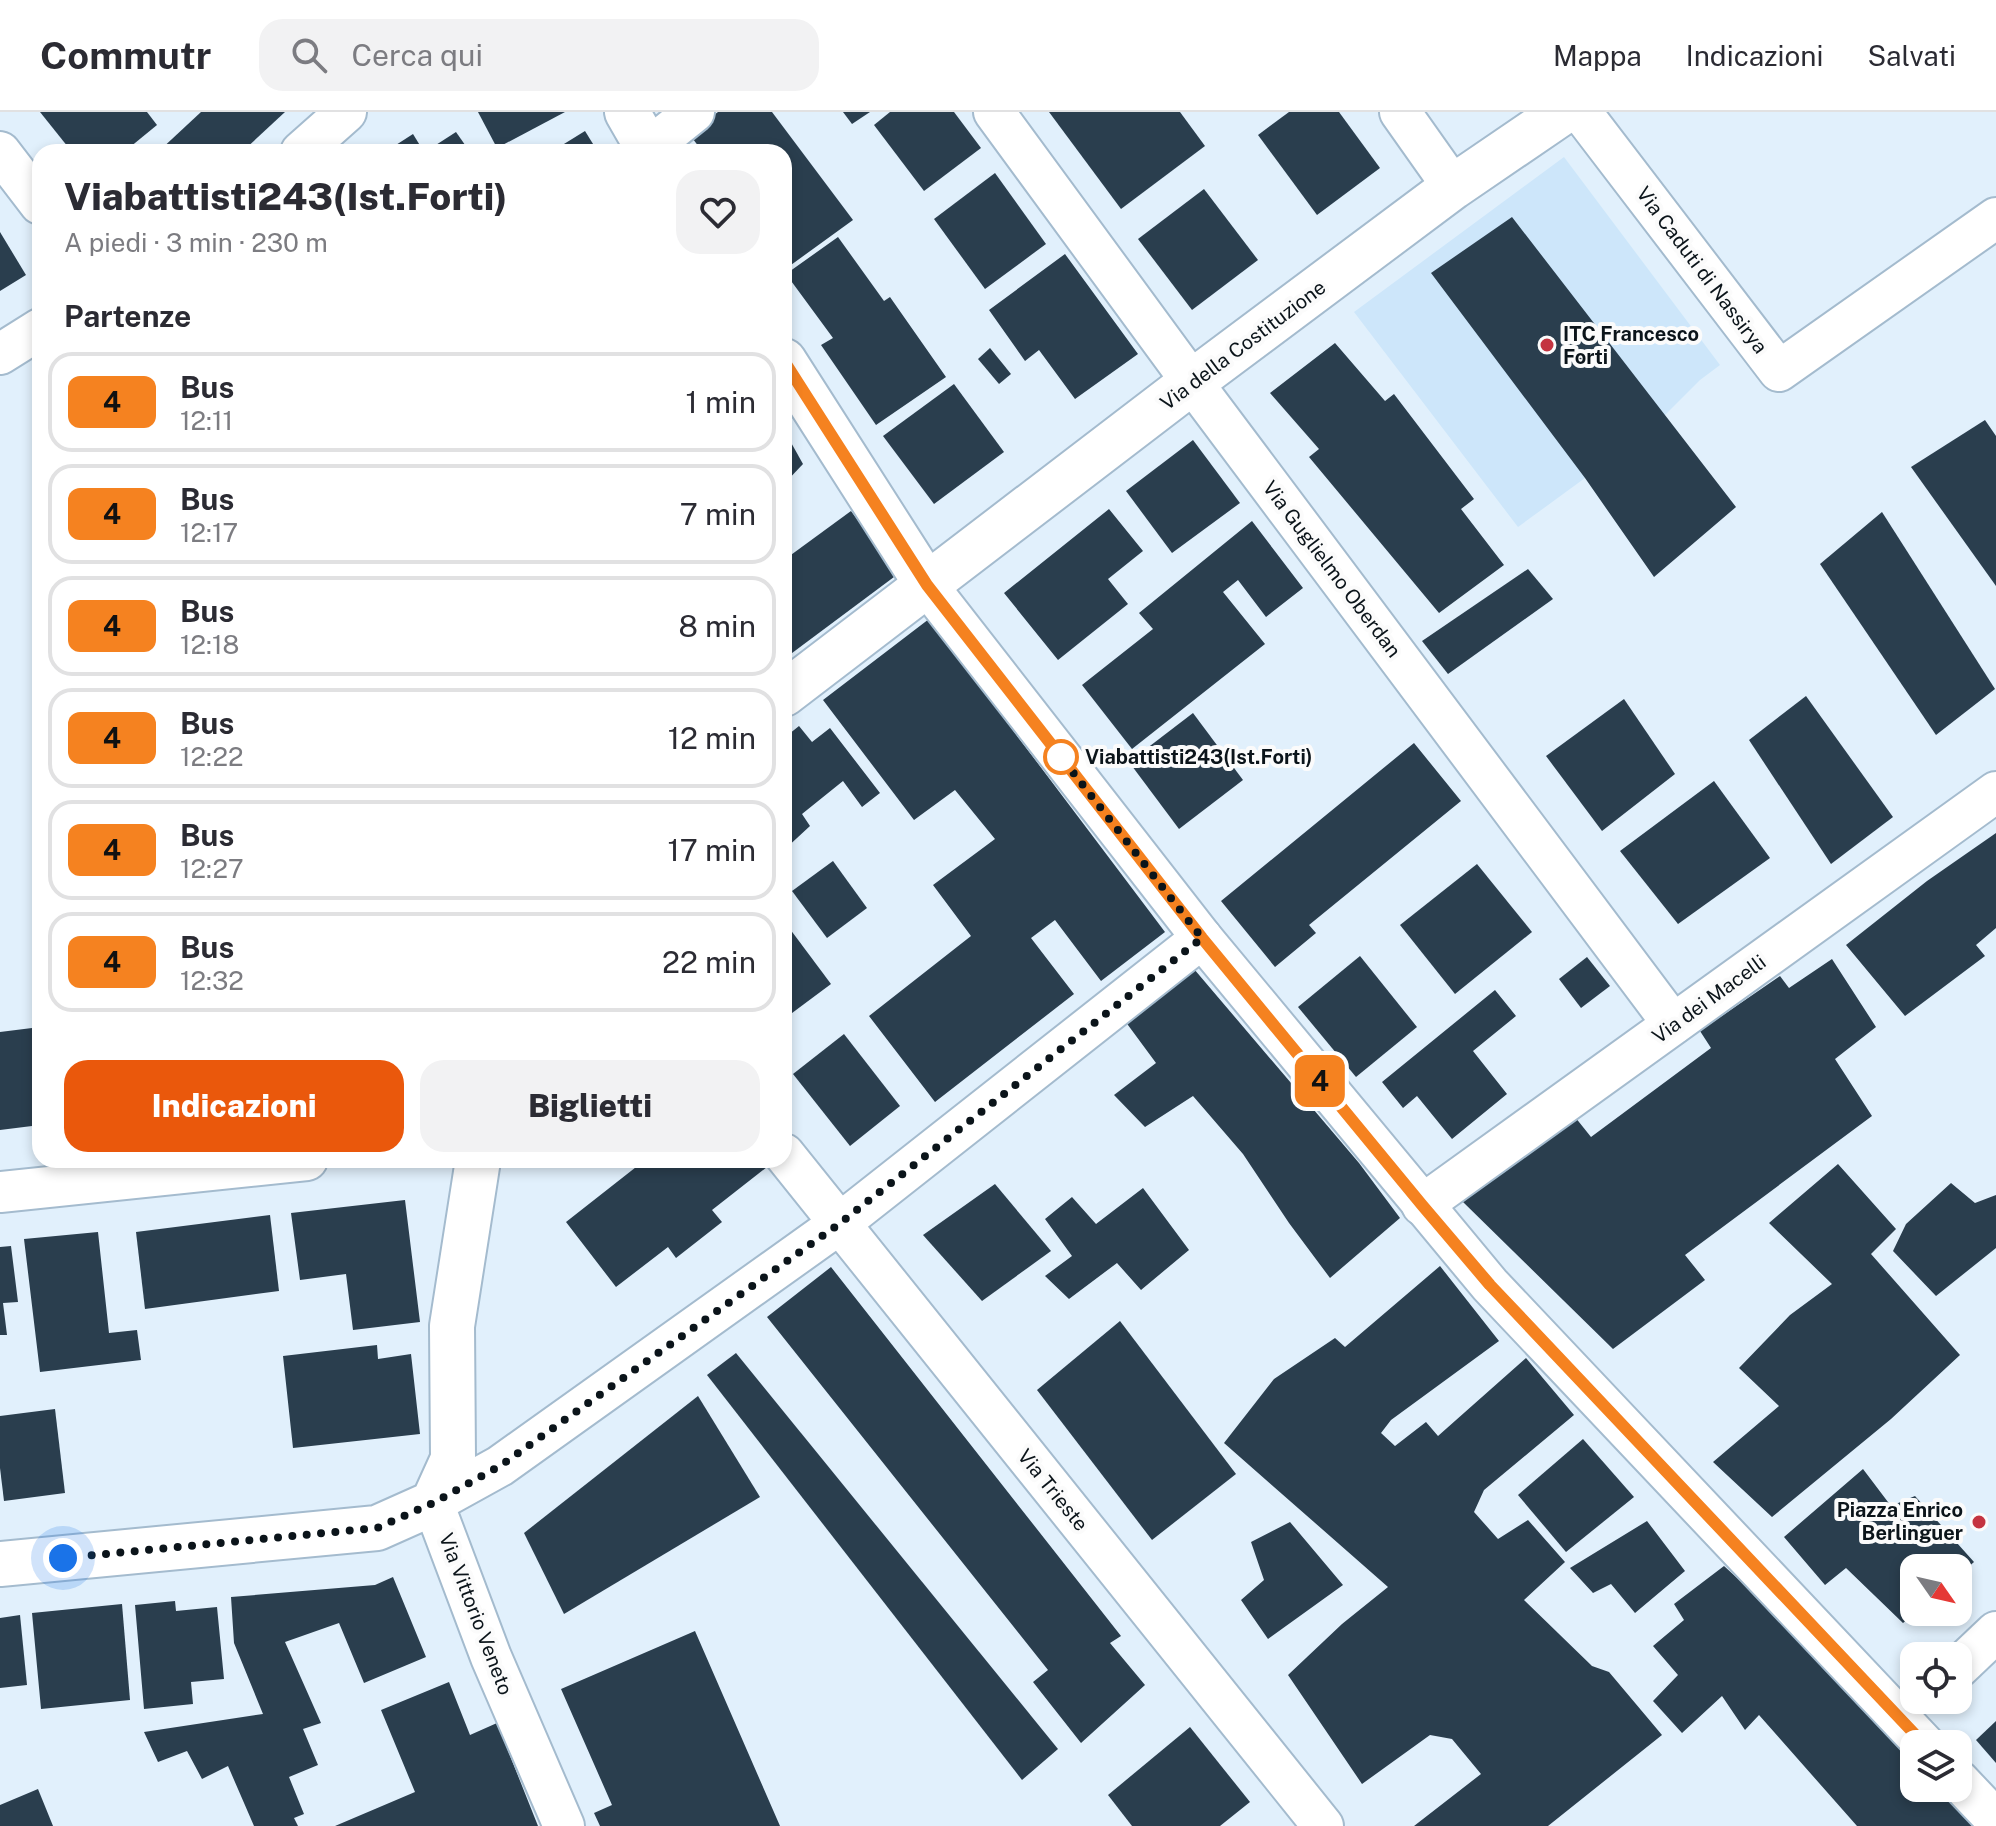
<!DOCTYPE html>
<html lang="it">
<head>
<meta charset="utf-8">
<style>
  body { margin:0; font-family:"Public Sans",sans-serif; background:#f2f2f3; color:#2b2b33; height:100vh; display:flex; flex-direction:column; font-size:30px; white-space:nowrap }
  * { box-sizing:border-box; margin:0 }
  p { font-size:26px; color:#7c7c81 }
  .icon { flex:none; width:44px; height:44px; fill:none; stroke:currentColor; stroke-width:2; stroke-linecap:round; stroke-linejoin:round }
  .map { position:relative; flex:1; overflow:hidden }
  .drawer { position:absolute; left:32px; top:32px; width:760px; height:1024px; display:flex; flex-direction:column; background:#fff; border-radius:24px; box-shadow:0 4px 12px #0003 }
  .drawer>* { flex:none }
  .badge { padding:0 16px; border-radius:12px; font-size:28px; line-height:52px }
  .needle { width:52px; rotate:124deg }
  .tools { position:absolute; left:1900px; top:1442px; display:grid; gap:16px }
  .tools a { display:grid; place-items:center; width:72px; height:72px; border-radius:16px; background:#fff; box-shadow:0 4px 12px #0003; font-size:40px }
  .you { position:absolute; width:40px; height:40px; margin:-20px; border:6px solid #fff; border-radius:50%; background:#1a73e8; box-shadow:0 0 0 12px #1a73e833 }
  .map>.badge { position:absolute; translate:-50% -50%; box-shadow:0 0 0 4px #fff }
  h2 { padding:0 32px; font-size:30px; line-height:72px }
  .round { display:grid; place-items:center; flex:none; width:84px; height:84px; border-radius:24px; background:#f2f2f3 }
  .headline { display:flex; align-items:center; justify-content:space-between; height:136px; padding:0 32px }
  h1 { font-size:38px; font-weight:800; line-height:60px }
  .button { display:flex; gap:16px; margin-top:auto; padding:16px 32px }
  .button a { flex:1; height:92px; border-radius:24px; background:#ea580c; color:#fff; font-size:32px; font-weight:800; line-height:92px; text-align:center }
  .button a+a { background:#f2f2f3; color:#2b2b33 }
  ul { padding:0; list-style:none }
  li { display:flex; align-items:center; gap:24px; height:100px; margin:0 16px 12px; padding:0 16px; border:4px solid #e1e1e2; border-radius:24px }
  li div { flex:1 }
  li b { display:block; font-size:30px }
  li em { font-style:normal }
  li .badge { min-width:88px; font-weight:700; text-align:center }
  header { display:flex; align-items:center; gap:48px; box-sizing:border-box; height:112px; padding:0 40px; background:#fff; border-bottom:2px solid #e1e1e2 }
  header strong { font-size:38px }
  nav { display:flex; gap:44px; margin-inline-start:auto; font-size:28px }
  .search { width:560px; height:72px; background:#f2f2f3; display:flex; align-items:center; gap:20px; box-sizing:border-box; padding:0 28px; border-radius:24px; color:#7c7c81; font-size:30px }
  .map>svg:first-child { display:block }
  .built { fill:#cde6fa }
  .building { fill:#2a3e4e }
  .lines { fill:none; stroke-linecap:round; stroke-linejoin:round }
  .minor-casing { stroke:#a4bbce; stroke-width:44 }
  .tertiary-casing { stroke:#a4bbce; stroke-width:48 }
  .minor { stroke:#fff; stroke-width:40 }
  .tertiary { stroke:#fff; stroke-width:44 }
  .line-casing { stroke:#fff; stroke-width:18 }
  .line { stroke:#f58220; stroke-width:12 }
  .walk { stroke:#0b141a; stroke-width:8; stroke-dasharray:0 14.4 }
  .poi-dot { fill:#c43441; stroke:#fbfbfb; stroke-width:3 }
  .stop-dot { fill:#fff; stroke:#f58220; stroke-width:4 }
  .labels { text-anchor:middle; stroke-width:8; stroke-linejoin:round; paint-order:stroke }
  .street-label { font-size:20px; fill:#0b141a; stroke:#fbfbfb }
  .poi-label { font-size:20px; font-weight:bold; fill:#0b141a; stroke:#fbfbfb; text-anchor:start }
  .stop-label { font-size:20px; font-weight:bold; fill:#0b141a; stroke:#fbfbfb; text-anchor:start }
</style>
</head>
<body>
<header>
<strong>Commutr</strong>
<div class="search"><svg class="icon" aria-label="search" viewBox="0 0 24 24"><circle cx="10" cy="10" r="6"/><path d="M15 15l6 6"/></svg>Cerca qui</div>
<nav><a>Mappa</a><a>Indicazioni</a><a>Salvati</a></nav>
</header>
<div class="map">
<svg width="1996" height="1714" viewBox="0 0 1996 1714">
  <rect width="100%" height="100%" fill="#e1f0fc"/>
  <!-- built -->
  <polygon class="built" points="1564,45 1720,253 1700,268 1664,304 1585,366 1518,415 1354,200"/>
  <!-- building -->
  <g class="building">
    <polygon points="40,0 147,0 157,13 124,40 72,40"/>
    <polygon points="201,0 285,0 242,40 158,40"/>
    <polygon points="478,0 565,0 497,36"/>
    <polygon points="718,0 772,0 853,108 784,158 784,40 703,40 689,22"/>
    <polygon points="843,0 870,0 852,12"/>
    <polygon points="890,0 954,0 981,36 924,79 874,13"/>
    <polygon points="1049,0 1180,0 1205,34 1121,97"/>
    <polygon points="1289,0 1339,0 1380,56 1317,103 1258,23"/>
    <polygon points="585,19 598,40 551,40"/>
    <polygon points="456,20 470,40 425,40"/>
    <polygon points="413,22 424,40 385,40"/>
    <polygon points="995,61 1046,132 985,177 934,107"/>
    <polygon points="1204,77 1258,148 1192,198 1138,127"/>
    <polygon points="1512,105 1736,395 1654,465 1585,366 1431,161"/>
    <polygon points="0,120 26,163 0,179"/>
    <polygon points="838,125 884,189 890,185 946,265 876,313 821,233 833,226 786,162"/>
    <polygon points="1065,142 1138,242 1075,287 1039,238 1025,249 989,198"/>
    <polygon points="1335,231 1385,289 1394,282 1474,387 1461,397 1504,453 1439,501 1309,345 1319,337 1270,281"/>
    <polygon points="990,236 1011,262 999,272 978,247"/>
    <polygon points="954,272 1004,340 934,392 883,324"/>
    <polygon points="1985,308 1996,324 1996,474 1911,355"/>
    <polygon points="784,318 803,352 784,372"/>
    <polygon points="1193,328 1240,391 1172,441 1126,379"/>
    <polygon points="1109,397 1143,439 1108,467 1128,492 1058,548 1004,481"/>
    <polygon points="851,399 898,462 784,547 784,448"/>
    <polygon points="1882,400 1995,577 1936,623 1820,452"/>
    <polygon points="1252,409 1303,476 1266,505 1238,468 1223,480 1265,532 1132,637 1082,573 1153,517 1139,501"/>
    <polygon points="1528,457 1553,487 1448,562 1422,529"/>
    <polygon points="929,507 1165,820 1101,869 1055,808 1031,826 1074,882 935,990 869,904 971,824 933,773 995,727 955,678 914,708 823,588"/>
    <polygon points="1806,584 1893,705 1831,752 1749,628"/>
    <polygon points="1624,587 1675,662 1602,719 1546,644"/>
    <polygon points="1193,601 1243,668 1179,717 1129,650"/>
    <polygon points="799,614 812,630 830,616 880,681 862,695 843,669 802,702 810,714 784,738 784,626"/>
    <polygon points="1414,631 1461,689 1309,813 1316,821 1275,855 1221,789"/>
    <polygon points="1714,669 1770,746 1678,812 1620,739"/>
    <polygon points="1996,721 1996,816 1976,833 1985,844 1905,904 1846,833 1927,769"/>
    <polygon points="833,749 867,796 827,826 792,779"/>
    <polygon points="1477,752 1532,820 1455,882 1400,813"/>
    <polygon points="784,809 831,872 784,907"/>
    <polygon points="1360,844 1417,915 1356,965 1298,895"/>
    <polygon points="1587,845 1610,874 1581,896 1559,867"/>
    <polygon points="1832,847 1876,915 1835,947 1872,1004 1685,1143 1705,1168 1613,1237 1463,1090 1571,1000 1591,1025 1711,936 1700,919 1780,864 1789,876"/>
    <polygon points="1194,857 1359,1051 1400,1106 1330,1166 1289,1111 1243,1042 1193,984 1145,1015 1114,983 1156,951 1125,909"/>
    <polygon points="1495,878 1516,904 1473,939 1507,982 1452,1027 1417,984 1403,996 1382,970"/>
    <polygon points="40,915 40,1013 0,1018 0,920"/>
    <polygon points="844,922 900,994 850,1034 793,962"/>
    <polygon points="645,1048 762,1048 767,1055 712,1098 722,1110 676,1146 668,1135 616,1175 566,1110"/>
    <polygon points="1838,1052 1896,1117 1871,1142 1960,1243 1891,1307 1772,1405 1713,1350 1779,1294 1739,1256 1790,1203 1832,1172 1769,1111"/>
    <polygon points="1951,1071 1975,1091 1996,1083 1996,1136 1936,1184 1893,1139 1906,1112"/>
    <polygon points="995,1072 1051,1139 982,1189 923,1123"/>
    <polygon points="1143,1076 1189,1138 1141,1178 1117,1151 1069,1187 1045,1164 1072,1144 1045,1107 1072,1085 1096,1112"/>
    <polygon points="405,1088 420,1210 353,1218 346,1162 300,1168 291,1101"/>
    <polygon points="270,1103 279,1179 145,1197 136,1120"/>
    <polygon points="98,1120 109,1221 137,1218 141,1248 40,1260 24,1127"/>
    <polygon points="11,1134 18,1190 3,1191 7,1223 0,1223 0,1135"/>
    <polygon points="1440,1154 1499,1229 1391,1308 1381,1321 1395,1334 1426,1310 1438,1324 1526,1246 1574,1303 1484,1378 1474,1400 1498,1427 1528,1408 1565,1450 1524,1488 1592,1554 1609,1560 1662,1623 1548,1714 1414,1714 1481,1662 1452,1627 1430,1623 1362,1672 1288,1563 1342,1512 1388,1475 1224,1331 1274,1267 1335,1226 1345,1235"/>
    <polygon points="831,1155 1121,1524 1110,1531 1145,1573 1081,1631 1033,1570 1048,1558 767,1205"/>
    <polygon points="1120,1209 1236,1362 1152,1428 1037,1278"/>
    <polygon points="377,1233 378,1247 411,1242 420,1322 293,1336 283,1244"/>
    <polygon points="736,1241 1058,1637 1022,1668 707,1263"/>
    <polygon points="698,1284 760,1385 564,1502 524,1421"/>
    <polygon points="55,1297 65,1381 4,1389 0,1356 0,1304"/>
    <polygon points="1583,1327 1634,1385 1566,1440 1518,1383"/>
    <polygon points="1863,1357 1891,1394 1915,1384 1974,1450 1958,1464 1958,1456 1914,1456 1914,1502 1903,1511 1846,1456 1825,1473 1784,1425"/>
    <polygon points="1647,1409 1685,1459 1635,1501 1611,1472 1593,1481 1570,1456"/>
    <polygon points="1290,1410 1343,1473 1268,1527 1241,1488 1264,1468 1251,1430"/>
    <polygon points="1724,1454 1781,1506 1914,1643 1914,1676 1946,1676 1976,1714 1857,1714 1759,1603 1745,1618 1722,1584 1682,1621 1653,1589 1678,1563 1653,1534 1684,1508 1674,1492"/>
    <polygon points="393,1465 426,1545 364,1571 339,1511 285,1530 321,1611 303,1617 318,1653 289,1665 304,1702 294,1706 298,1714 254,1714 228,1654 202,1667 187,1639 158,1650 144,1620 263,1602 234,1531 231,1485 375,1473"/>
    <polygon points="175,1489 176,1499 217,1495 224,1567 191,1570 193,1592 144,1597 135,1493"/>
    <polygon points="122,1492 130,1588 41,1597 32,1501"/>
    <polygon points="20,1503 27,1573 0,1576 0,1506"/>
    <polygon points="695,1519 780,1714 600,1714 594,1701 612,1693 561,1577"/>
    <polygon points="449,1570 470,1623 497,1611 538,1714 335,1714 415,1680 381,1598"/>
    <polygon points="1996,1609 1996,1651 1976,1628"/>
    <polygon points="1190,1615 1250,1690 1220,1714 1132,1714 1108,1683"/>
    <polygon points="38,1677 53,1714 0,1714 0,1693"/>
  </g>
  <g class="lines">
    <defs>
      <g id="minor">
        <polyline points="994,0 1192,270 1673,912"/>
        <polyline points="1400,0 1453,75"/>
        <polyline points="1581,0 1779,259 1996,106"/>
        <polyline points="648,37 694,0"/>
        <polyline points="0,40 40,92"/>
        <polyline points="301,40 346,0"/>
        <polyline points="0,242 40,217"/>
        <polyline points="927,473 1202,826 1490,1173 1924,1632"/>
        <polyline points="784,1042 1323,1714"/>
        <polyline points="0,1080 307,1048"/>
        <polyline points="1422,1093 1996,680"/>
        <polyline points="1958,1556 1996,1520"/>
        <polyline points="1958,1668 1996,1708"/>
        <polyline points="564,1714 491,1545 433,1391 500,1354 839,1112 1202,826"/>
      </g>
      <g id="tertiary">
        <polyline points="627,0 650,40"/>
        <polyline points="784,249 927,473"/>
        <polyline points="784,582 1192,270 1453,75 1563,0"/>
        <polyline points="0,1452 377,1416 433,1391 453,1347 452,1214 478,1048"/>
      </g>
    </defs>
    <!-- minor casing -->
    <use href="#minor" class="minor-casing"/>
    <!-- tertiary casing -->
    <use href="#tertiary" class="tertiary-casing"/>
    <!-- minor -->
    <use href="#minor" class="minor"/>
    <!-- tertiary -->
    <use href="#tertiary" class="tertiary"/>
  </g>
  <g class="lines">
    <defs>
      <polyline id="line" points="784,249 927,473 1202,826 1422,1093 1490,1173 1924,1632"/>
    </defs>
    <!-- line casing -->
    <use href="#line" class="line-casing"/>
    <!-- line -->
    <use href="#line" class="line"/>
    <!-- walk -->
    <polyline class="walk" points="63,1446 377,1416 433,1391 500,1354 839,1112 1202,826 1061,645"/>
  </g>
  <!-- markers -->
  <g class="poi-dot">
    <circle cx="1547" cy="233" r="8"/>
    <circle cx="1979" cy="1410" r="8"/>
  </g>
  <circle class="stop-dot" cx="1061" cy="645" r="16"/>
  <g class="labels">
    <!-- street labels -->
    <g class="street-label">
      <text transform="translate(1702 158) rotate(53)" y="7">Via Caduti di Nassirya</text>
      <text transform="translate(1243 233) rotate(-37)" y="7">Via della Costituzione</text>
      <text transform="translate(1332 457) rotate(53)" y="7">Via Guglielmo Oberdan</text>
      <text transform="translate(1709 887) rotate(-36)" y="7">Via dei Macelli</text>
      <text transform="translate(1053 1378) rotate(51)" y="7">Via Trieste</text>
      <text transform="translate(476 1502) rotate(69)" y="7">Via Vittorio Veneto</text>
    </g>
    <!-- poi labels -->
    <g class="poi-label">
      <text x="1563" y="229">ITC Francesco<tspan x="1563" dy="23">Forti</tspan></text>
      <text x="1963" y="1405" text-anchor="end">Piazza Enrico<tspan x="1963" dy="23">Berlinguer</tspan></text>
    </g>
    <!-- stop labels -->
    <g class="stop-label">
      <text x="1085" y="652">Viabattisti243(Ist.Forti)</text>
    </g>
  </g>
</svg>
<div class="tools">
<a><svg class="needle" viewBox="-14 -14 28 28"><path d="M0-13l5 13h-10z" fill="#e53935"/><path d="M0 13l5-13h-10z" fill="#7c7c81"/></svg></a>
<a><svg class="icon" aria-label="locate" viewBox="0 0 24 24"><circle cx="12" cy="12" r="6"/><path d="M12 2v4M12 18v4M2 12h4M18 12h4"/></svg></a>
<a><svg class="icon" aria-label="layers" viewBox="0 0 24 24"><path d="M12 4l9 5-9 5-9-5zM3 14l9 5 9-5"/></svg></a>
</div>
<div class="you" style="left:63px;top:1446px"></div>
<b class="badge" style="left:1320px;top:969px;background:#f58220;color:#111">4</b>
<section class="drawer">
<div class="headline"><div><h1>Viabattisti243(Ist.Forti)</h1><p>A piedi · 3 min · 230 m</p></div><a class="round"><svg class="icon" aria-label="heart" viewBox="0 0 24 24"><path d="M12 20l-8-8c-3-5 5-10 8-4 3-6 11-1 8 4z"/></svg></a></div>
<h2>Partenze</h2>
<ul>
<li><span class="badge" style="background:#f58220;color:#111">4</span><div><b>Bus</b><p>12:11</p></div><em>1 min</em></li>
<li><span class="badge" style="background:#f58220;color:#111">4</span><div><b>Bus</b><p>12:17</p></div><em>7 min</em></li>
<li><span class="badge" style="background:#f58220;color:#111">4</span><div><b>Bus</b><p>12:18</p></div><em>8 min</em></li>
<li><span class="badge" style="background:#f58220;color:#111">4</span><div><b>Bus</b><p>12:22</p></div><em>12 min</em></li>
<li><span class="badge" style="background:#f58220;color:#111">4</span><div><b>Bus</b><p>12:27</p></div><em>17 min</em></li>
<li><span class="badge" style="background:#f58220;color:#111">4</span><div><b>Bus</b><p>12:32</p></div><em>22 min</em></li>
</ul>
<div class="button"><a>Indicazioni</a><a>Biglietti</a></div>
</section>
</div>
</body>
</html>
